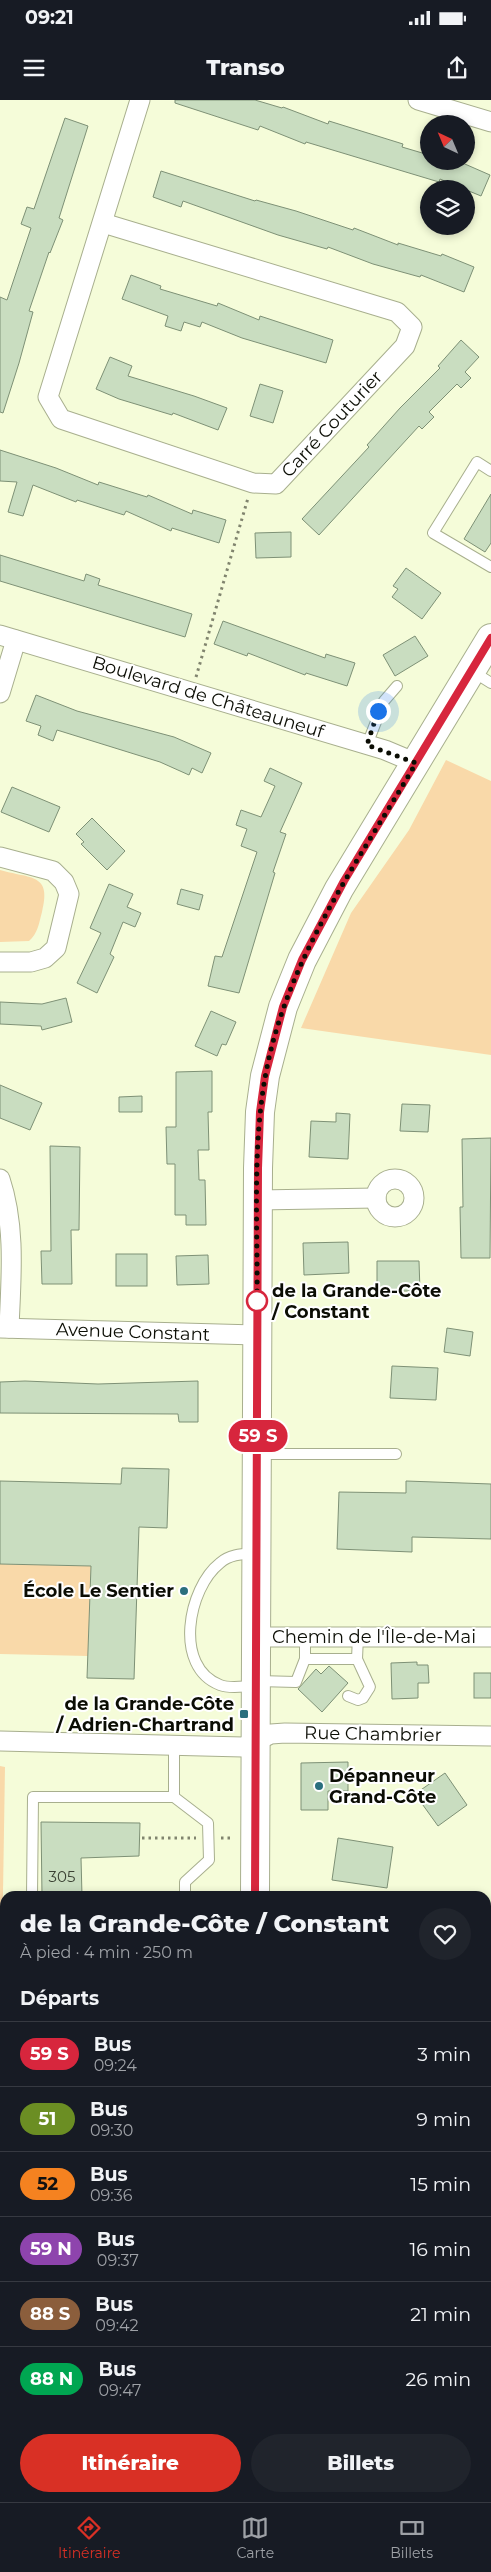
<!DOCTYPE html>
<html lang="fr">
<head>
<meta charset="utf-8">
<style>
  body { margin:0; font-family:Montserrat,sans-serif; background:#20242c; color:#f1f3f6; height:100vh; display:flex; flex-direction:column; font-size:19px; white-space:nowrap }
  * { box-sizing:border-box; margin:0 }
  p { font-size:16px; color:#9ea1a6 }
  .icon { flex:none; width:28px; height:28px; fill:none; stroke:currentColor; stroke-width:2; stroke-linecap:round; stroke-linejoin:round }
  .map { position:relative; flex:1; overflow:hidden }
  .sheet { position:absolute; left:0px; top:1791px; width:491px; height:611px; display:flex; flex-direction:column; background:#171b24; border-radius:15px 15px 0 0; box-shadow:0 2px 8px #0003 }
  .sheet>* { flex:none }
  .badge { padding:0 10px; border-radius:16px; font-size:18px; line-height:32px }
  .needle { width:32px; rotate:316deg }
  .controls { position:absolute; left:420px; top:15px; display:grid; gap:10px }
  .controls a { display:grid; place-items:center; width:55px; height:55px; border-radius:50%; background:#171b24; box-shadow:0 2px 8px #0003; font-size:25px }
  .you { position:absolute; width:25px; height:25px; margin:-12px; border:4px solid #fff; border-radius:50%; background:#1a73e8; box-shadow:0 0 0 8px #1a73e833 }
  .map>.badge { position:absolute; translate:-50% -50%; box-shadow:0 0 0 2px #fff }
  h2 { padding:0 20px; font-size:19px; line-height:45px }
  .round { display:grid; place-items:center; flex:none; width:52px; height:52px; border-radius:26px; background:#20242c }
  .summary { display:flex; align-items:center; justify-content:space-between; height:85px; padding:0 20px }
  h1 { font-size:24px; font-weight:800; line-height:38px }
  .button { display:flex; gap:10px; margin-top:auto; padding:10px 20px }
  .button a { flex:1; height:58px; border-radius:30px; background:#d93025; color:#fff; font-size:20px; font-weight:800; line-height:58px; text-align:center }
  .button a+a { background:#20242c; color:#f1f3f6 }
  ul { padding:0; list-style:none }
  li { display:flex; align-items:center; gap:15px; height:65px; padding:0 20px; border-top:1px solid #363941 }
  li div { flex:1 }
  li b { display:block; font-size:19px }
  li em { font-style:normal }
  li .badge { min-width:55px; font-weight:700; text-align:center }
  .status { display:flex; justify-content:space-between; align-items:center; height:35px; padding:0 25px; background:#171b24; direction:ltr }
  .status svg { height:14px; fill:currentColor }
  header { display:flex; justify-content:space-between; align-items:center; height:65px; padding:0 20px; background:#171b24; font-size:22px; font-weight:800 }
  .menu { display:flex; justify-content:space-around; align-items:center; height:70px; border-top:1px solid #363941; background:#171b24; font-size:14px; color:#9ea1a6 }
  .menu a { display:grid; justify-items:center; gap:2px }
  .menu .selected { color:#d93025 }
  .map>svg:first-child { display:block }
  .green { fill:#f9d9a9 }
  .water { fill:#5bae7c }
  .building { fill:#c9ddc0; stroke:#7e9176 }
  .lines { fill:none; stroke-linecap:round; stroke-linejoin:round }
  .service-casing { stroke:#a8af8e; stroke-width:12 }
  .minor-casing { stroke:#a8af8e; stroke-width:21 }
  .secondary-casing { stroke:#a8af8e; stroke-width:30 }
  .path { stroke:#80846e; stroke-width:3; stroke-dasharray:2.5 4; stroke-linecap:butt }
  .service { stroke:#fff; stroke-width:10 }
  .minor { stroke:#fff; stroke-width:19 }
  .secondary { stroke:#fff; stroke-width:28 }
  .line-casing { stroke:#fff; stroke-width:11 }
  .line { stroke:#d7263d; stroke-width:8 }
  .walk { stroke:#0b0d04; stroke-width:5; stroke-dasharray:0 9 }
  .stop-dot { fill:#fff; stroke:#d7263d; stroke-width:2.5 }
  .poi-dot { fill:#2a6f7e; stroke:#fff; stroke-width:2 }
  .labels { text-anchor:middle; stroke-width:4; stroke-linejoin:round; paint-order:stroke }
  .number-label { font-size:15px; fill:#3a4133 }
  .street-label { font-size:18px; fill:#0b0d04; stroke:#fff }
  .stop-label { font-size:18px; font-weight:bold; fill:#0b0d04; stroke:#fff; text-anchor:start }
  .poi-label { font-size:18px; font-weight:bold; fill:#0b0d04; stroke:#fff; text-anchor:end }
</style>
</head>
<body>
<div class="status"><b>09:21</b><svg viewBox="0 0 49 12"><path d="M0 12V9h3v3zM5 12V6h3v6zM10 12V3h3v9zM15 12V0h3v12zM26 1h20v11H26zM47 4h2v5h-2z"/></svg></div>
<header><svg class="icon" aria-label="menu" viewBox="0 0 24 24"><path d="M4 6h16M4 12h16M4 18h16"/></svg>Transo<svg class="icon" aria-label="share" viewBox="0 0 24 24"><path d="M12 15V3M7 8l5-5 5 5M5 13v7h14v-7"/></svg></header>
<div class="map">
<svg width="491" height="2402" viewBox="0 0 491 2402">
  <rect width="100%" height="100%" fill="#f5fcd9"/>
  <!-- green -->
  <g class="green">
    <polygon points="446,660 491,681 491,955 301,928 351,813 409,730"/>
    <path d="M 0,770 C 31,779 52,773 42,812 C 39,823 38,833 29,841 L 0,842 Z"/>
    <polygon points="0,1464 91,1466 88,1556 0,1554"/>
    <polygon points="0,1666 5,1667 2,1856 0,1856"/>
  </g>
  <!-- water -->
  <polygon class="water" points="491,1810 491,2329 486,2323 486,1816"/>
  <!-- building -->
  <g class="building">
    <polygon points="175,0 255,0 282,8 283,7 328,24 329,21 403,44 402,47 429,55 429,61 458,61 490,75 481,96 440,79 439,82 306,42 305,44 260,26 258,30 175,3"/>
    <polygon points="65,18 88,26 59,118 63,120 50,153 49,152 29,211 33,212 19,263 3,313 0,312 0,197 7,200 31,128 21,124 27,107 34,109"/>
    <polygon points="161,71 255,101 256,100 296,111 353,130 354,128 398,145 398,143 441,156 442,154 474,167 464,192 421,175 420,177 373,164 328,147 327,149 278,135 183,101 181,107 153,97"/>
    <polygon points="131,175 161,186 160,189 217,206 218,203 259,220 260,216 333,240 326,263 242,238 202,222 200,227 184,222 181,231 165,226 168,216 122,199"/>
    <polygon points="461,240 479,257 465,272 471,278 461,288 457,284 429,312 434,317 422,329 419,326 319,435 302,419 369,347 367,345 400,308 440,268 438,266"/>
    <polygon points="110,257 132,266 128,276 194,296 227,308 218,330 173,313 172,315 119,299 96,289"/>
    <polygon points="260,284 283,291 273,323 250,316"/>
    <polygon points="0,350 56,368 98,385 99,382 147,397 148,395 192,414 193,410 226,420 219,443 172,428 171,431 126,411 124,415 77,400 76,402 33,385 23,416 8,412 17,382 0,381"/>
    <polygon points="491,394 491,443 485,452 464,439"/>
    <polygon points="291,432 291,457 256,458 255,433"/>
    <polygon points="0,455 84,481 86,474 100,479 98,485 192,514 185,537 0,481"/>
    <polygon points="406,468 441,493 422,519 392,497 398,489 393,486"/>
    <polygon points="223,521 325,558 326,554 355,563 347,586 306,573 305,575 248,553 247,556 214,544"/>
    <polygon points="415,536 428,556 395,576 383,555"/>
    <polygon points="36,595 77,611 174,637 211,653 202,673 192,668 189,675 160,662 57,630 53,641 38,635 41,626 26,621"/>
    <polygon points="270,668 302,683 280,732 286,734 273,772 275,773 239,893 208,886 215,856 222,857 257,752 241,746 247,729 236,725 241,710 261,717 275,686 264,681"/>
    <polygon points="12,687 60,707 49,732 1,712"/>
    <polygon points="92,718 125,751 107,770 81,744 84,742 76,734"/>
    <polygon points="109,784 133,794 127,807 141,813 135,827 123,822 110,854 114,857 97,893 77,883 101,833 90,828"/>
    <polygon points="181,789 203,795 199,810 177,804"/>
    <polygon points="66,898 72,922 42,930 41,926 0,924 0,902 42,904"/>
    <polygon points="211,911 236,922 226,945 222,944 217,956 195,946"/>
    <polygon points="212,971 212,1012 208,1012 209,1050 198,1050 199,1080 205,1080 206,1125 186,1125 186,1115 175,1115 175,1064 167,1064 166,1027 176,1027 176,972"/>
    <polygon points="0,985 42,1003 30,1030 0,1018"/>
    <polygon points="142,996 142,1012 119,1012 119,997"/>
    <polygon points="402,1004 430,1005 428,1032 400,1031"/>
    <polygon points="336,1013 350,1014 348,1059 309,1057 311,1021 336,1022"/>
    <polygon points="491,1038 490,1158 461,1158 460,1107 463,1107 462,1039"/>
    <polygon points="50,1046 80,1047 79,1130 71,1130 72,1184 42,1184 41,1151 51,1151"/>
    <polygon points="348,1142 349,1173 304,1175 303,1143"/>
    <rect x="116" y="1154" width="31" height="32"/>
    <polygon points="208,1155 209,1184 177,1185 176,1156"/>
    <polygon points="377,1161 419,1161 420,1191 377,1191"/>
    <polygon points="447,1228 473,1232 470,1256 444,1252"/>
    <polygon points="392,1266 438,1268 436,1300 390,1298"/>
    <polygon points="25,1281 98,1284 198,1281 198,1322 179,1322 178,1314 0,1313 0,1282"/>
    <polygon points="122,1368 169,1369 167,1428 139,1427 134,1579 87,1578 91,1466 0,1464 0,1381 121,1384"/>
    <polygon points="406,1381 491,1384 491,1439 412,1437 412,1452 337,1449 339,1392 406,1393"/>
    <polygon points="417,1562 417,1565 428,1565 429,1583 418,1583 418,1598 392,1599 391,1563"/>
    <polygon points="329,1566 348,1583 322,1612 298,1589 316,1569 321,1574"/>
    <rect x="474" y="1573" width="17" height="25"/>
    <polygon points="348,1662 348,1691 328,1691 328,1710 301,1710 301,1663"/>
    <polygon points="445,1673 467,1705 438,1726 415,1694"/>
    <polygon points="41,1722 140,1723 139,1756 81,1758 82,1796 42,1796"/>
    <polygon points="338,1738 393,1747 387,1788 332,1780"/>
  </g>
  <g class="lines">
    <defs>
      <g id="service">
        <polyline points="491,371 477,362 433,433 491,467"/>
        <polyline points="472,571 491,583"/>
        <polyline points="367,645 384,601 397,586"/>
        <polyline points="258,1354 396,1354"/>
        <polyline points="305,1559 305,1537"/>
        <polyline points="258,1581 296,1582 305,1559 357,1559 358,1536"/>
        <path d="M 254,1586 C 244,1586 230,1589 220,1585 C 173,1567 188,1488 220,1463 C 230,1454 244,1454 256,1453"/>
        <polyline points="348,1596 358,1600 363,1598 370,1587 357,1559"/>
        <polyline points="174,1697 208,1723 209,1760 185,1782 185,1796"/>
        <polyline points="32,1796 33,1697 174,1697 174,1645"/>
      </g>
      <g id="minor">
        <polyline points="418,0 491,22"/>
        <polyline points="103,123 397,212 412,227 405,246 276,384 253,383 61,319 48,297 140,0"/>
        <polyline points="0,535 385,650 416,663"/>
        <polyline points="0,593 16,540"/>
        <polyline points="0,757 53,771 64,782 69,794 56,848 45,858 31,862 0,862"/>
        <circle cx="395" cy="1098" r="19"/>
        <path d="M 0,1079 C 16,1127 11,1178 9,1228"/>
        <polyline points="258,1100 376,1098"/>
        <polyline points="0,1228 257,1235"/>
        <polyline points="257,1537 491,1537"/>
        <polyline points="0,1641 243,1647 271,1634 285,1633 491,1636"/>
        <polyline points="0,1875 5,1875"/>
      </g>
      <g id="secondary">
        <polyline points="255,1796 258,1068 260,1012 265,976 283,907 302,860 339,789 491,538"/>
        <polyline points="369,2398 370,2402"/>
      </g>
    </defs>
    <!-- service casing -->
    <use href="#service" class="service-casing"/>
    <!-- minor casing -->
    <use href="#minor" class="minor-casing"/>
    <!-- secondary casing -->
    <use href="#secondary" class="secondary-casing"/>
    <!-- path -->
    <g class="path">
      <polyline points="196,577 248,398"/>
      <polyline points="142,1738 196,1738"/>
      <polyline points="221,1738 234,1738"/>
    </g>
    <!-- service -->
    <use href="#service" class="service"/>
    <!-- minor -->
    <use href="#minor" class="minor"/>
    <!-- secondary -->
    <use href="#secondary" class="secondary"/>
  </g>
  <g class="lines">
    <defs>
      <polyline id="line" points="255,1796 258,1068 260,1012 265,976 283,907 302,860 344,781 491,538"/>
    </defs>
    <!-- line casing -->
    <use href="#line" class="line-casing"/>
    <!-- line -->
    <use href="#line" class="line"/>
    <!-- walk -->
    <path class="walk" d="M 257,1201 L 257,1205 C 258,1130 252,1052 265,978 C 286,859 357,764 416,663 L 367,645 L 378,611"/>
  </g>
  <!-- markers -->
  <circle class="stop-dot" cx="257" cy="1201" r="10"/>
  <g class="poi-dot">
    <circle cx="184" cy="1491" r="5"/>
    <rect x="239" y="1609" width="10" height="10" rx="2.5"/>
    <circle cx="319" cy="1686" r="5"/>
  </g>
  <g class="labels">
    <!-- number labels -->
    <g class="number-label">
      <text x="62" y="1782">305</text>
    </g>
    <!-- street labels -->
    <g class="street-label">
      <text transform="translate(332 324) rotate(-47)" y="6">Carré Couturier</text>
      <text transform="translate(208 597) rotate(17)" y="6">Boulevard de Châteauneuf</text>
      <text transform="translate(133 1232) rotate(2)" y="6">Avenue Constant</text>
      <text x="374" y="1543">Chemin de l'Île-de-Mai</text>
      <text transform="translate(373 1634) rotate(1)" y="6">Rue Chambrier</text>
    </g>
    <!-- stop labels -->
    <g class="stop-label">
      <text x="272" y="1197">de la Grande-Côte<tspan x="272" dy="21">/ Constant</tspan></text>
    </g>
    <!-- poi labels -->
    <g class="poi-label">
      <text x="174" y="1497">École Le Sentier</text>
      <text x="234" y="1610">de la Grande-Côte<tspan x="234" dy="21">/ Adrien-Chartrand</tspan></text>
      <text x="329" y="1682" text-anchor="start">Dépanneur<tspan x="329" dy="21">Grand-Côte</tspan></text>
    </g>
  </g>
</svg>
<div class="controls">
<a><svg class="needle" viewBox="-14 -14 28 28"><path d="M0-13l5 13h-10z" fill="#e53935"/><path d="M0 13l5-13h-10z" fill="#9ea1a6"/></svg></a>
<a><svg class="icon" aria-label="layers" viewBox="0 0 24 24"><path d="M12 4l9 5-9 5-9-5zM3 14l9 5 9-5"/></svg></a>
</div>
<div class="you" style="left:378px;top:611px"></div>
<b class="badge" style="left:258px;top:1336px;background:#d7263d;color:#fff">59 S</b>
<section class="sheet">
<div class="summary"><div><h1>de la Grande-Côte / Constant</h1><p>À pied · 4 min · 250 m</p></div><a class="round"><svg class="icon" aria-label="heart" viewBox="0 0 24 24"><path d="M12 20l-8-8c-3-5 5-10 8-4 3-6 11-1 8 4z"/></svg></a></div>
<h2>Départs</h2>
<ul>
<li><span class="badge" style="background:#d7263d;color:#fff">59 S</span><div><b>Bus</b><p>09:24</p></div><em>3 min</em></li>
<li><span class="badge" style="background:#6b8e23;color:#fff">51</span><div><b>Bus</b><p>09:30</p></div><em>9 min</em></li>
<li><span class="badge" style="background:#f58220;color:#111">52</span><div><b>Bus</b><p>09:36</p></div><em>15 min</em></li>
<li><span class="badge" style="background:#8e44ad;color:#fff">59 N</span><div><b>Bus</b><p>09:37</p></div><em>16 min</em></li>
<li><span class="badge" style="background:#8b5e3c;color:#fff">88 S</span><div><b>Bus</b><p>09:42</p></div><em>21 min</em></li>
<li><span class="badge" style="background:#00a651;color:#fff">88 N</span><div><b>Bus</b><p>09:47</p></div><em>26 min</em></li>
</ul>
<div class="button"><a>Itinéraire</a><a>Billets</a></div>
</section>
</div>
<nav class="menu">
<a class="selected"><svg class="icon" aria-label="directions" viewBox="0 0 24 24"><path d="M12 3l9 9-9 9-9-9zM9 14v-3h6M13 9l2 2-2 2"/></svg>Itinéraire</a>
<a><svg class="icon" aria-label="map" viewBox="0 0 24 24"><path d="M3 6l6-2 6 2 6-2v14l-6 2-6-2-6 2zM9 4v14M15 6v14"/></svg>Carte</a>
<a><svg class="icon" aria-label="tickets" viewBox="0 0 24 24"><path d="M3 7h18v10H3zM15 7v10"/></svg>Billets</a>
</nav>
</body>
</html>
